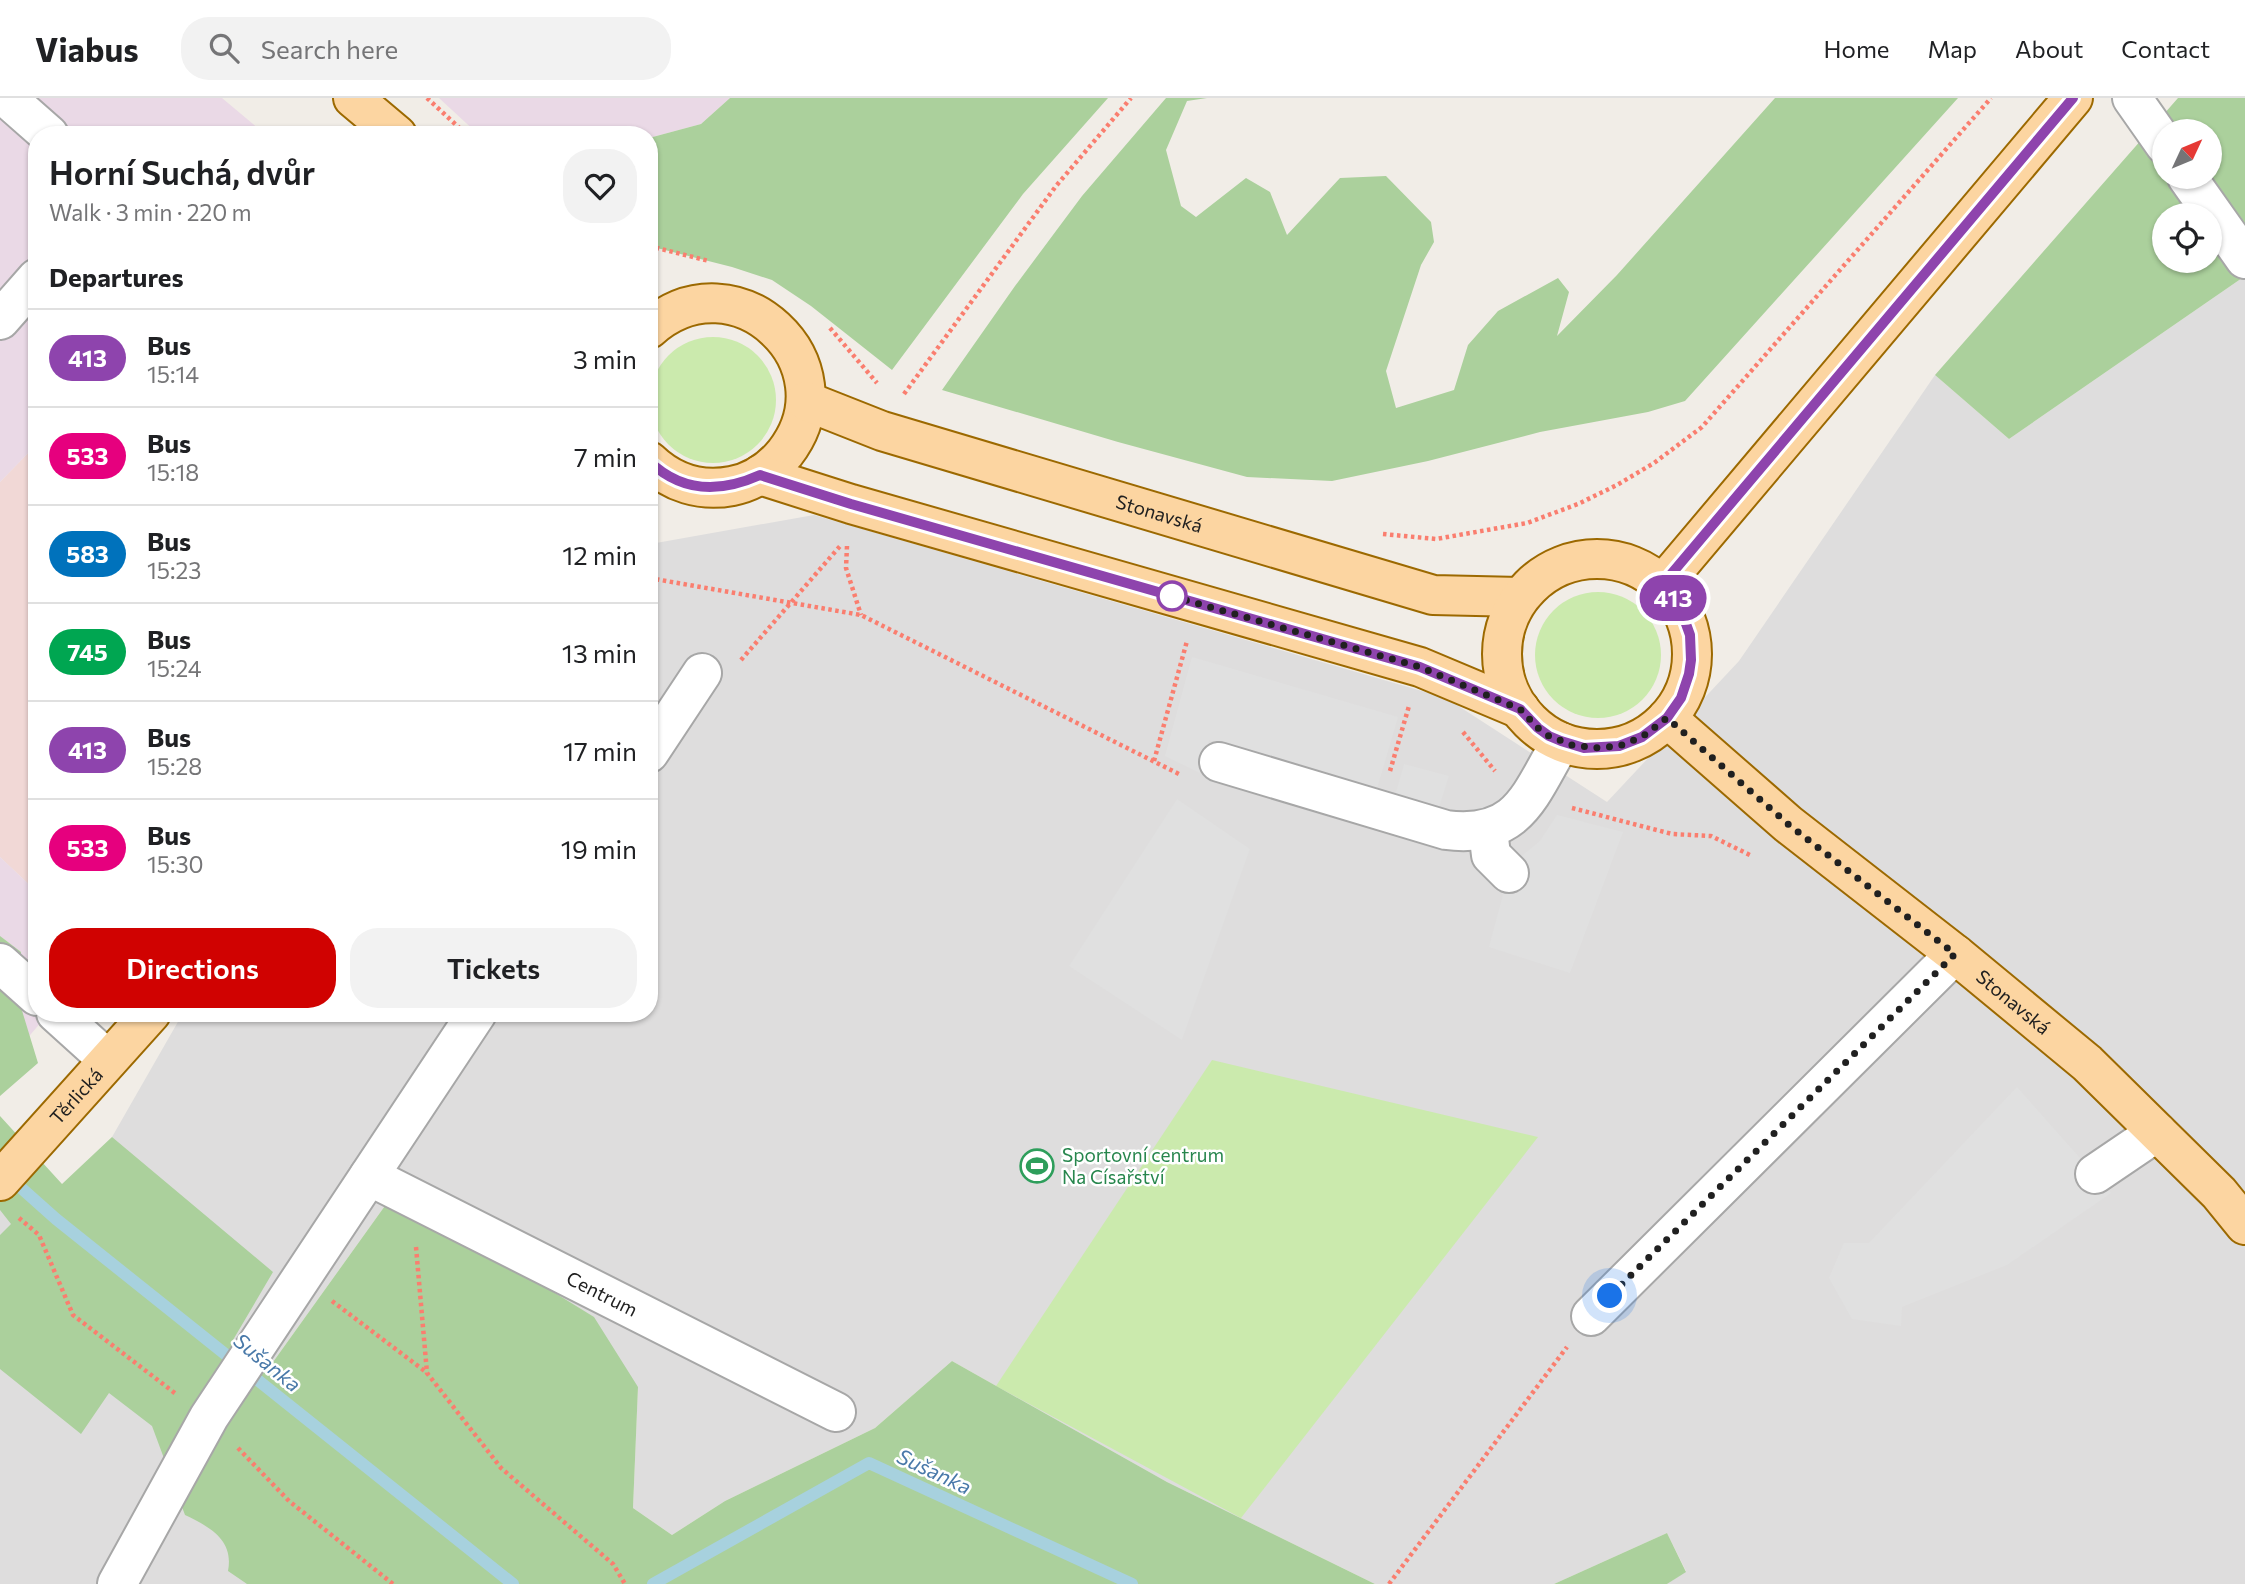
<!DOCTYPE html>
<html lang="en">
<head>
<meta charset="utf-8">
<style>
  body { margin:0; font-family:Commissioner,sans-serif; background:#f2f2f2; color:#202124; height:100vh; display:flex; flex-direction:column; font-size:26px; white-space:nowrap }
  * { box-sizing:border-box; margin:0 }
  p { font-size:23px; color:#757577 }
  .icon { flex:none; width:38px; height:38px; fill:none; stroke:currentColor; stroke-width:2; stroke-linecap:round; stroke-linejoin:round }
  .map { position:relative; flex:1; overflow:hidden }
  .panel { position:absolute; left:28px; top:28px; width:630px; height:896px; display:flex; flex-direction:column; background:#fff; border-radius:28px; box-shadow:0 2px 5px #0004 }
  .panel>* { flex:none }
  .badge { padding:0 14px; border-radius:23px; font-size:24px; line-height:46px }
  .needle { width:46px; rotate:46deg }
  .tools { position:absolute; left:2152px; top:21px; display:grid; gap:14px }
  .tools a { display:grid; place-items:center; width:70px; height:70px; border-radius:50%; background:#fff; box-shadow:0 2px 5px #0004; font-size:35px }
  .you { position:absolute; width:35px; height:35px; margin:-18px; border:5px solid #fff; border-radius:50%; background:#1a73e8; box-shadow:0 0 0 10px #1a73e833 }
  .map>.badge { position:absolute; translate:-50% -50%; box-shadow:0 0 0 4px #fff }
  h2 { padding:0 21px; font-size:26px; line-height:63px }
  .round { display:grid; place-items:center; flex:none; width:74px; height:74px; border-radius:28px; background:#f2f2f2 }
  .summary { display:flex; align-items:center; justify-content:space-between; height:119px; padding:0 21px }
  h1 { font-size:33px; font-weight:600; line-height:52px }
  .cta { display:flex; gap:14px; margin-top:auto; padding:14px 21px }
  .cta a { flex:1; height:80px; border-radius:28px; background:#d00201; color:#fff; font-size:28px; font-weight:600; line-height:80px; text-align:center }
  .cta a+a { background:#f2f2f2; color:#202124 }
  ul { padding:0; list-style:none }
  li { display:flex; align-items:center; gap:21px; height:98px; padding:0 21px; border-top:2px solid #e0e0e0 }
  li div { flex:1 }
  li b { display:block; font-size:26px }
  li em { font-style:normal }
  li .badge { min-width:77px; font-weight:700; text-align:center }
  header { display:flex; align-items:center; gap:42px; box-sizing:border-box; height:98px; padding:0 35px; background:#fff; border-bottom:2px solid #e0e0e0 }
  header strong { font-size:33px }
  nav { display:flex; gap:38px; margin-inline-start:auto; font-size:24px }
  .search { width:490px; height:63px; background:#f2f2f2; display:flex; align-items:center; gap:18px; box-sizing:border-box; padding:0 24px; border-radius:28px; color:#757577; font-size:26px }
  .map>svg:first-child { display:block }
  .residential { fill:#dedddd }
  .commercial { fill:#f1d8d6 }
  .industrial { fill:#ead9e6 }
  .grass { fill:#cbeaad }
  .forest { fill:#abd09c; fill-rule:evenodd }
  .parking { fill:#e0e0e0 }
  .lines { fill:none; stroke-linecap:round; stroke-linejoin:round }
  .stream { stroke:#a7d1de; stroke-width:12 }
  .minor-casing { stroke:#a7a7a7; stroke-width:42 }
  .major-casing { stroke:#9c6900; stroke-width:42 }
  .path { stroke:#fa7e6f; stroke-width:4.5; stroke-dasharray:3.5 3.5; stroke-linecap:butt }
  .minor { stroke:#fff; stroke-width:38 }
  .major { stroke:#fcd5a1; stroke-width:38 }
  .line-casing { stroke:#fff; stroke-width:16 }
  .line { stroke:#8e44ad; stroke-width:10 }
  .walk { stroke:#202020; stroke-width:7; stroke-dasharray:0 12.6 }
  .stop-dot { fill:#fff; stroke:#8e44ad; stroke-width:3.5 }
  .labels { text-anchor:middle; stroke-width:5; stroke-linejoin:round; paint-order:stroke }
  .street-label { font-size:19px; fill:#202020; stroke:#fff }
  .leisure-label { font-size:19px; fill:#27864d; stroke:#fff; text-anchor:start }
  .water-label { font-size:21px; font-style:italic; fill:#4979a9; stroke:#fff }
</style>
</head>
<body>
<header>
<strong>Viabus</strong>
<div class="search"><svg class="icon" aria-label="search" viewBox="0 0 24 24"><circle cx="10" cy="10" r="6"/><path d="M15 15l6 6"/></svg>Search here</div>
<nav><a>Home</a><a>Map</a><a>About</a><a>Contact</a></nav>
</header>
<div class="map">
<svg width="2245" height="1486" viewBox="0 0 2245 1486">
  <rect width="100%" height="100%" fill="#f1ede7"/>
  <!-- residential -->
  <g class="residential">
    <polygon points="2245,178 2245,1486 1667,1486 1686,1473 1667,1435 1554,1486 1375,1486 1167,1384 952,1263 875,1330 725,1403 672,1437 633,1410 638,1289 387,1105 268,1271 233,1243 112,1039 183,915 649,915 649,429 656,445 814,417 1446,600 1607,704 1739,563 1935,277 2009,341"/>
    <polygon points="0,1071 513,1486 0,1486"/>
  </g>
  <!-- commercial -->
  <polygon class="commercial" points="37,346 37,794 0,759 0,384"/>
  <!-- industrial -->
  <g class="industrial">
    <polygon points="0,0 222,0 266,37 37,37 37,346 0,384"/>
    <polygon points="439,0 730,0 701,26 649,40 649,37 479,37"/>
    <polygon points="0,759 37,794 37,915 49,915 0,972"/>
  </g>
  <!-- grass -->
  <g class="grass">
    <circle cx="713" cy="302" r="63"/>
    <circle cx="1598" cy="557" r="63"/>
    <polygon points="1212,962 1538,1039 1241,1420 996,1288"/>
  </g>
  <!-- forest -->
  <g class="forest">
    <polygon points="730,0 1108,0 1023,96 892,272 811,208 772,182 732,169 649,148 649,40 701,26"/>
    <polygon points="1166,0 1207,0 1187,3 1166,52 1181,108 1196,119 1246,80 1270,94 1287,137 1340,80 1386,78 1431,124 1434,144 1421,167 1386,273 1396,310 1454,292 1468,247 1498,213 1558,180 1569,194 1557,238 1617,177 1775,0 1958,0 1685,303 1648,314 1540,334 1428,363 1332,383 1247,379 1118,344 942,292 1015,188 1082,98"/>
    <path d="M 2178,0 L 2245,0 L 2245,178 L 2009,341 L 1935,277 ZM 2165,33 L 2210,33 L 2210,79 L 2165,79 ZM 2165,117 L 2210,117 L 2210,163 L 2165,163 Z"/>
    <polygon points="0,838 21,854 20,906 38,965 0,998"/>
    <path d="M 0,1018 L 62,1086 L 112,1039 L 273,1174 L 233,1242 L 268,1271 L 387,1105 L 516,1171 L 594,1219 L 638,1289 L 633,1410 L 672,1437 L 725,1403 L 875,1330 L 952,1263 L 1167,1384 L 1375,1486 L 247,1486 L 228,1473 C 234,1442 210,1429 185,1417 L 152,1328 L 109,1295 L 81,1336 L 0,1271 L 0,1137 L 11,1126 L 0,1112 Z"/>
    <polygon points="1667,1435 1686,1474 1667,1486 1554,1486"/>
  </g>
  <!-- parking -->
  <g class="parking">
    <polygon points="1192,559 1398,619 1376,694 1209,642 1200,675 1165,658"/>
    <polygon points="1404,666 1449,678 1439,710 1395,697"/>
    <polygon points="1177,701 1250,751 1182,942 1069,868"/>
    <polygon points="1557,717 1623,734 1570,875 1489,849 1511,767 1540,743"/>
    <polygon points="2017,989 2111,1095 2007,1167 1902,1209 1901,1228 1852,1221 1829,1180 1844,1145 1869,1145"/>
  </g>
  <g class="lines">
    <!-- stream -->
    <g class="stream">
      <polyline points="10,1080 56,1121 513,1486"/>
      <polyline points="653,1486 869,1365 1132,1486"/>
    </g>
    <defs>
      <g id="minor">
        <polyline points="7,0 49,37"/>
        <polyline points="2132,0 2165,47"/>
        <polyline points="2187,79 2245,161"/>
        <polyline points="0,222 37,180"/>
        <polyline points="649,655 702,575"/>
        <path d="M 1219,664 L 1446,732 C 1519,741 1529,698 1561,644"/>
        <polyline points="1488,732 1491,757 1509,775"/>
        <polyline points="0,865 37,898"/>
        <polyline points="56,915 108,962"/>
        <polyline points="2095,1076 2157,1034"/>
        <path id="s1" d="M 369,1078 L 836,1314"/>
        <polyline points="1591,1218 1955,856"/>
        <polyline points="117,1486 209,1319 477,915"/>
      </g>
      <g id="major">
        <polyline points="353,0 397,37"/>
        <path d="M 649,231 C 735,154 854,266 785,355 C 772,371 753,384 732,388 C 701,394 672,385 649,363"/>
        <path id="s2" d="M 806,303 L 882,333 L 1433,497 L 1520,499"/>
        <polyline points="760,377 851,406 1420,569 1520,611"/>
        <circle cx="1597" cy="556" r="95"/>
        <polyline points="1662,487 2073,0"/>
        <path id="s3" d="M 1667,620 L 1788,726 L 1955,856 L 2087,965 L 2219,1095 L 2245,1127"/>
        <path id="s4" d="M 0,1083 L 151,915"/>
      </g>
    </defs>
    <!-- minor casing -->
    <use href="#minor" class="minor-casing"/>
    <!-- major casing -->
    <use href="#major" class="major-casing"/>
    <!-- path -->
    <g class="path">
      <polyline points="427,0 467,37"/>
      <polyline points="649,148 709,163"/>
      <polyline points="830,230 877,285"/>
      <polyline points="904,296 1056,88 1131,0"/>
      <polyline points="1383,436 1436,441 1527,425 1578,406 1617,387 1654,365 1702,329 1991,0"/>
      <polyline points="847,448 846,470 861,517"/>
      <polyline points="649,480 861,517 1181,677"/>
      <polyline points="741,562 841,447"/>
      <polyline points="1463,634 1495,673"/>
      <polyline points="1154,663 1187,543"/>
      <polyline points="1390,673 1409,608"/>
      <polyline points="1572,710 1672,736 1711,738 1752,758"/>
      <polyline points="19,1120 39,1137 73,1217 176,1296"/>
      <polyline points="416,1149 427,1275 501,1370 613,1466 625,1486"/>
      <polyline points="332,1203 426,1274"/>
      <polyline points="238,1350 289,1403 393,1486"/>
      <polyline points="1389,1486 1567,1249"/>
    </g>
    <!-- minor -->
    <use href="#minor" class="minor"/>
    <!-- major -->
    <use href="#major" class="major"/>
  </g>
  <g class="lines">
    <defs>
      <path id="line" d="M 649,363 C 682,395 720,395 760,377 L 851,406 L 1420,569 L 1520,611 L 1538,630 L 1549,638 L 1561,643 L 1584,650 L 1619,648 L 1642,639 L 1667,620 L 1681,600 L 1689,576 L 1691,562 L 1690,537 L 1681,512 L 1662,487 L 2073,0"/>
    </defs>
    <!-- line casing -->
    <use href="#line" class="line-casing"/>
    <!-- line -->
    <use href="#line" class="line"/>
    <!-- walk -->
    <polyline class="walk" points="1172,498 1161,495 1420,569 1520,611 1538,630 1549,638 1572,647 1595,650 1619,648 1642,639 1667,620 1788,726 1955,856 1610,1198"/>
  </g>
  <!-- icons -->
  <defs>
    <symbol id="stadium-ring" viewBox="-11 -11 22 22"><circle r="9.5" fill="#fff" stroke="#2e9e5b" stroke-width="1.5"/><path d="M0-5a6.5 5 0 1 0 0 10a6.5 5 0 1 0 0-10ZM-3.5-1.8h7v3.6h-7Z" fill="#2e9e5b"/></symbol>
  </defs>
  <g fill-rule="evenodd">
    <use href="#stadium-ring" x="1018" y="1049" width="38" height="38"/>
  </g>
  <!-- markers -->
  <circle class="stop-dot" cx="1172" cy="498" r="14"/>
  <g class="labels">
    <!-- street labels -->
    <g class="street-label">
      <text dy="7" stroke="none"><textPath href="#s2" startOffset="371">Stonavská</textPath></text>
      <text dy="7" stroke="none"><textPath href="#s3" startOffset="448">Stonavská</textPath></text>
      <text dy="7" stroke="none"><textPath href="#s4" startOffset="114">Těrlická</textPath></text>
      <text dy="7" stroke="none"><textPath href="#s1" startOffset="261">Centrum</textPath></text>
    </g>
    <!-- leisure labels -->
    <g class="leisure-label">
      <text x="1062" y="1064">Sportovní centrum<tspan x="1062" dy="22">Na Císařství</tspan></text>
    </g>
    <!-- water labels -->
    <g class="water-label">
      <text transform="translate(267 1265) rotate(39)" y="7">Sušanka</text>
      <text transform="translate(934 1374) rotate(25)" y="7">Sušanka</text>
    </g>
  </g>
</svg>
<div class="tools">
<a><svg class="needle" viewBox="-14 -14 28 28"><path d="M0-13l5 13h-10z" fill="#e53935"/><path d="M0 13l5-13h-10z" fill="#757577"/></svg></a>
<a><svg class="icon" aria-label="locate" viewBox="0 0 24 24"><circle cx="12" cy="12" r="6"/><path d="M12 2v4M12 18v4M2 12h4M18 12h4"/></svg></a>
</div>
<div class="you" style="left:1610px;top:1198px"></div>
<b class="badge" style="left:1673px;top:500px;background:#8e44ad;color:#fff">413</b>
<section class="panel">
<div class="summary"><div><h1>Horní Suchá, dvůr</h1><p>Walk · 3 min · 220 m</p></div><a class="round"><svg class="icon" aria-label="heart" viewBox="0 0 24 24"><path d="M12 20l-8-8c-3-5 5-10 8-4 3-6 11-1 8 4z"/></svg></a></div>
<h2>Departures</h2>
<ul>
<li><span class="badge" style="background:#8e44ad;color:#fff">413</span><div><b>Bus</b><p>15:14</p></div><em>3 min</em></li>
<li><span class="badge" style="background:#e6007e;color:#fff">533</span><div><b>Bus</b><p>15:18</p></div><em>7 min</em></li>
<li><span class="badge" style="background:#0072bc;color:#fff">583</span><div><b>Bus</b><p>15:23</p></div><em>12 min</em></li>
<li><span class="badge" style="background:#00a651;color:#fff">745</span><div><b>Bus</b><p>15:24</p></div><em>13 min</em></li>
<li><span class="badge" style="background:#8e44ad;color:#fff">413</span><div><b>Bus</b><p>15:28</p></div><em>17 min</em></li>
<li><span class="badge" style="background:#e6007e;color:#fff">533</span><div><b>Bus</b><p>15:30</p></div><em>19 min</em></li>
</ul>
<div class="cta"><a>Directions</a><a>Tickets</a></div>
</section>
</div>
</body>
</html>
